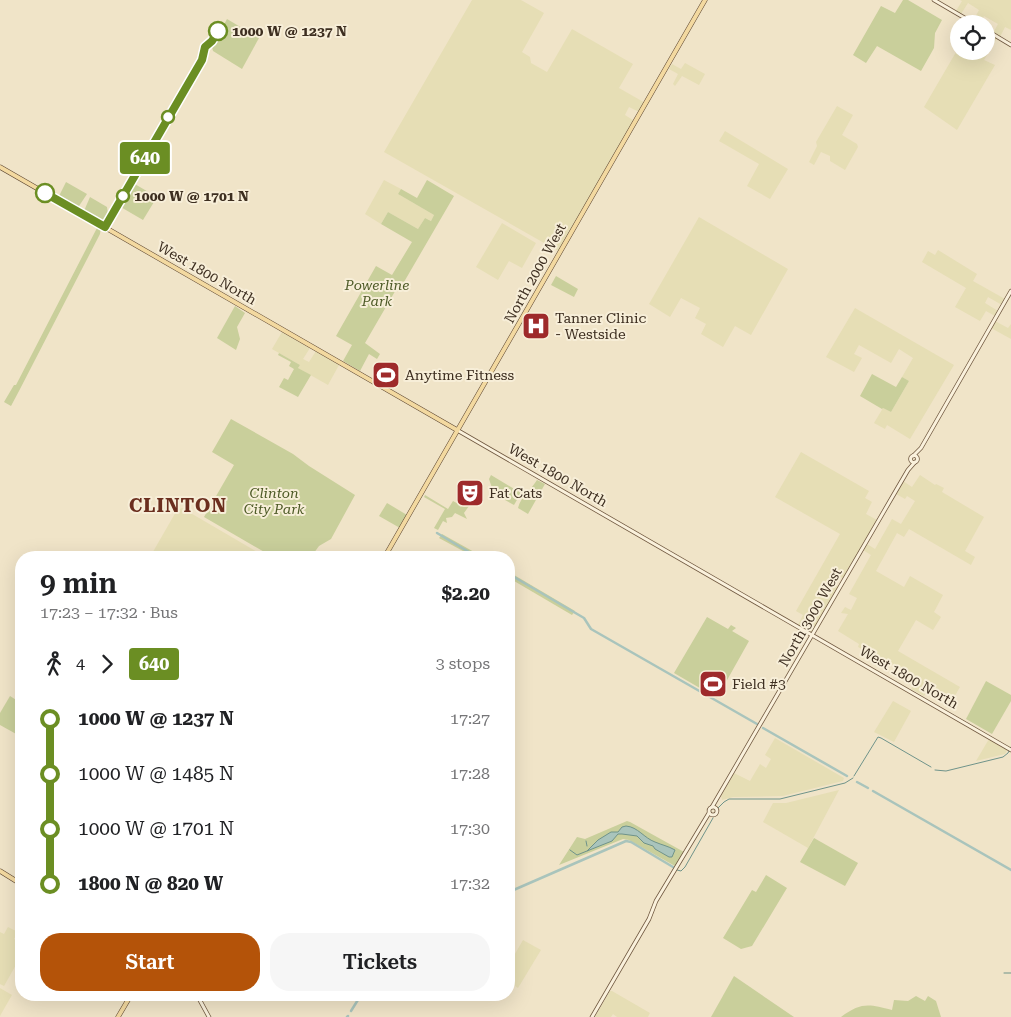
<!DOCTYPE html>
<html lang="en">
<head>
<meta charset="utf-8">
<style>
  body { margin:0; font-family:"Roboto Serif",serif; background:#f6f6f6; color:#202124; height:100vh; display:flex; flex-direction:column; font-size:19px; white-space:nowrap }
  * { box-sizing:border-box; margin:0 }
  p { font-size:16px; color:#757577 }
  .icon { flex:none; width:28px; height:28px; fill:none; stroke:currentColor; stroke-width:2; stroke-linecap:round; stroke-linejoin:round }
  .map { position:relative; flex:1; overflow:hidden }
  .drawer { position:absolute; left:15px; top:551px; width:500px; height:450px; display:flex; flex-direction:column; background:#fff; border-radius:20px; box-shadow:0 5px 20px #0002 }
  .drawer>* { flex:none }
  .badge { padding:0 10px; border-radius:4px; font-size:18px; line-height:32px }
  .buttons { position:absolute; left:950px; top:15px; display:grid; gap:10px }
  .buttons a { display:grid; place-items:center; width:45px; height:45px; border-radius:50%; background:#fff; box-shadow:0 5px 20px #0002; font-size:25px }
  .map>.badge { position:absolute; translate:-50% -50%; box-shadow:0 0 0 2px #fff }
  .legs { display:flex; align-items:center; gap:8px; height:55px; padding:0 25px; font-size:16px }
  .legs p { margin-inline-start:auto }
  .headline { display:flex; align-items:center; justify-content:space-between; height:85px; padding:0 25px }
  h1 { font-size:28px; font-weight:600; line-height:38px }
  .action { display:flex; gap:10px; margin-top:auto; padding:10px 25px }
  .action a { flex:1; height:58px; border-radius:20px; background:#b45309; color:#fff; font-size:20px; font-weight:600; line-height:58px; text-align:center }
  .action a+a { background:#f6f6f6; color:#202124 }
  ul { padding:0 25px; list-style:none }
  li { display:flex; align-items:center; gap:18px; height:55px; font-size:19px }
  li i { display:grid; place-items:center; width:8px; height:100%; margin:0 6px; background:currentColor }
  li i::after { content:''; width:12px; height:12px; margin:-6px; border:4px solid; border-radius:50%; background:#fff }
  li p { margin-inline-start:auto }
  li:first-child i { background:linear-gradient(#0000 50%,currentColor 0) }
  li:last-child i { background:linear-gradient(currentColor 50%,#0000 0) }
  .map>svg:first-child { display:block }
  .farmland { fill:#e6deb5 }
  .green { fill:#c9cf9b }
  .water { fill:#a9c4bc; stroke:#6f938a }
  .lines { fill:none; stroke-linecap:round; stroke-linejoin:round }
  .stream { stroke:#6f938a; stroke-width:1 }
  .canal { stroke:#a9c4bc; stroke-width:2.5 }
  .secondary-casing { stroke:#6f573f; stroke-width:4.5 }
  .primary-casing { stroke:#5b4430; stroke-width:5 }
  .secondary { stroke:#faf1dc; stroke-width:3 }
  .primary { stroke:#f3d9a0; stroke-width:4 }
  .line-1-casing { stroke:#fff; stroke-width:11 }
  .line-1 { stroke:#6b8e23; stroke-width:8 }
  .stop-1-dot { fill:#fff; stroke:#6b8e23; stroke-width:2.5 }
  .labels { text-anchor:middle; stroke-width:4; stroke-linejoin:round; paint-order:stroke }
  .stop-label { font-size:14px; font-weight:bold; fill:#3d2e20; stroke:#f7eed8; text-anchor:start }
  .street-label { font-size:14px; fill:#3d2e20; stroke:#f7eed8 }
  .park-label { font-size:14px; font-style:italic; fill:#4d5a26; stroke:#f7eed8 }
  .poi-label { font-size:14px; fill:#3d2e20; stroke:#f7eed8; text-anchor:start }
  .district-label { font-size:19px; font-weight:bold; letter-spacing:1px; fill:#6b2e1e; stroke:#f7eed8 }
</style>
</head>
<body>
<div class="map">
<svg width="1011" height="1017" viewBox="0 0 1011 1017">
  <rect width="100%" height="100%" fill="#f0e4c8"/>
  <!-- farmland -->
  <g class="farmland">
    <polygon points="472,0 521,0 544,13 522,52 530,57 531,63 547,72 572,29 633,64 619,88 647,104 641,113 629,107 625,115 636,122 560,252 384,152"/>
    <polygon points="960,0 1011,0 1011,30 1005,27 1000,37 993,33 998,24 984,16 979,24 973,21 979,10 968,3 961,14 956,11 962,1"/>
    <polygon points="986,32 997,38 984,60 995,65 957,130 924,107 959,47 959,51 986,51"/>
    <polygon points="685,63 705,74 699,85 682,76 675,86 673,84 678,74 669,69 672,64 681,69"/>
    <polygon points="837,106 853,115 842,135 857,144 858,147 845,170 830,161 830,156 821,152 814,165 809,162 817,146 816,142"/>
    <polygon points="725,131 788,169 770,199 747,186 759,164 719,141"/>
    <polygon points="384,180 401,189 398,194 434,215 431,221 425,218 418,229 388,212 381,224 365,214"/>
    <polygon points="699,217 788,269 751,335 735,326 723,347 701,334 706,324 695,318 700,308 681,298 670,317 649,304"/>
    <polygon points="502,223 536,243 522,268 509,261 498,280 476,267"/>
    <polygon points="938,250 977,274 973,281 1005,299 1002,305 988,297 985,303 998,311 995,316 986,311 980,321 955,307 966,288 922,262 928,251 935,255"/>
    <polygon points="855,308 954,365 910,439 887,425 885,429 874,423 883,408 891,412 909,381 902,377 913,358 899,349 891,363 859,345 854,354 862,358 854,372 826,357"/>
    <polygon points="995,321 1008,328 1011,324 1011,339 991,328"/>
    <polygon points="282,332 310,348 303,359 309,362 316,351 339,365 328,385 298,368 300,365 272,349"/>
    <polygon points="801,452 869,491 865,498 872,502 866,514 877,520 844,579 835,574 831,582 839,587 812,633 798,625 803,615 796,611 840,534 775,497"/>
    <polygon points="920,475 935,485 936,484 944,488 942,492 984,517 965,551 975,557 971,565 909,529 904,537 897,533 876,571 904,587 910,576 943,595 934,612 941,617 933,630 916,620 898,651 960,687 953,699 930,686 924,696 911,689 917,678 874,654 875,651 868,647 866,651 858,647 859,644 838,631 848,614 841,613 845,607 851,610 857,598 849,594 871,555 863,550 867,544 875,549 892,519 901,524 915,501 907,496 905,499 896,494 903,481 912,487"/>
    <polygon points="182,508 266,557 150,557 177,510"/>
    <polygon points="893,701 911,711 894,742 874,732"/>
    <polygon points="775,738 844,778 843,781 783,796 733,797 722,800 721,796 734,773 750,781 760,764 766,768 771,759 765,755"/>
    <polygon points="989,739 1008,749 1005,754 976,761"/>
    <polygon points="839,790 808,848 763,822 773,803 786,803"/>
    <polygon points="8,927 18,932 14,939 21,943 21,956 4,986 0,984 0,932 4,934"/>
    <polygon points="523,940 541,950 518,988 509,982 509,959 510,958 512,959"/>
    <polygon points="0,988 12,995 0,1016"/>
    <polygon points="610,991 612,991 650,1013 648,1017 617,1017 613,1014 611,1017 595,1017"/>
  </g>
  <!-- green -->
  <g class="green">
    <polygon points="903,0 908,0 942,20 935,33 934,48 921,71 877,46 866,63 853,55 881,6 895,13"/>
    <polygon points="227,19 259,38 242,69 213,51 212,47"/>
    <polygon points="427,180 454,196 404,282 401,281 365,343 380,354 377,359 369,354 360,371 343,361 352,345 336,336 376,266 392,275 412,242 381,224 388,212 418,229 425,218 431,221 434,215 398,194 401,189 417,198"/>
    <polygon points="66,182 87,194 77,209 58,198"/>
    <polygon points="133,183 157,197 143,220 119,206"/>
    <polygon points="90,197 107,207 108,214 103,222 84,211"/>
    <polygon points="98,226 101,228 100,234 19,391 11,406 4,402 14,385 16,385"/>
    <polygon points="556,276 578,289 574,297 551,285"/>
    <polygon points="235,306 245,313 237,327 240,339 236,350 217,338"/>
    <polygon points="279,353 300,365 298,368 311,375 298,397 279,387 284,378 288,380 294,369 289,366 291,362 278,355"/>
    <polygon points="872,374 896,387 902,377 909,381 891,412 883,408 882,409 860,396"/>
    <polygon points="231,419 293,454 309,466 355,495 331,539 319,546 311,557 273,557 204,517 234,465 212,452"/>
    <polygon points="491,475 521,493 514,505 494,494 489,479"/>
    <path d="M 537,480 L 545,484 L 528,514 L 518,508 C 521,496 531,490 537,480 Z"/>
    <polygon points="425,495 448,509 453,501 464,507 469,506 464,513 467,519 455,513 452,517 446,518 447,523 443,521 438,530 434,528 445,509 424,497"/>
    <polygon points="387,503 407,515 400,528 379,516"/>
    <polygon points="442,534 483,557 474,557 439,538"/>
    <polygon points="509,572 575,611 572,615 509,578"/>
    <polygon points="707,617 728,629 731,625 736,628 732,631 749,641 717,698 674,673"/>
    <polygon points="986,681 1011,695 1011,701 992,734 966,719"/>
    <polygon points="10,696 21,703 21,726 18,735 0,725 0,713"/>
    <polygon points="627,821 630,822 684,852 675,866 629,840 623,839 559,865 577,837 585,839"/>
    <polygon points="814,838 858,863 845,886 800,862"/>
    <polygon points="766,875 787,888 752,946 741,949 723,938 752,890 756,892"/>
    <polygon points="734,976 794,1017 711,1017"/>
    <path d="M 916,996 L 925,1001 L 928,996 L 936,1001 L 941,1017 L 841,1017 C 861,1002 869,1004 892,1010 L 894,1000 L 908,1001 Z"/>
  </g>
  <!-- water -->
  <path class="water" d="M 626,826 C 638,827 644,838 655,842 C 662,845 668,846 675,850 L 672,857 L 669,857 L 655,849 L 653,846 L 644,843 L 637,836 L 622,834 L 618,834 L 612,841 L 587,851 L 598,840 L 611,832 L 618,832 L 622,827 Z"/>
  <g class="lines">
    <!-- stream -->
    <g class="stream">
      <polyline points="935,770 946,771 1003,757 1008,753 1011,747"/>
      <polyline points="854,776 878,737 881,738 931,767"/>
      <polyline points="718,808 724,802 729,799 780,799 845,783 853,778"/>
      <polyline points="586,841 587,846"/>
      <polyline points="570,850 577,855 587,851"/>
      <polyline points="677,870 681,871 685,867 713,818"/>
      <polyline points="1004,973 1011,973"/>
    </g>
    <!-- canal -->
    <g class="canal">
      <polyline points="437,533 479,558"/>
      <polyline points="509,574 584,618 591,629 757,724"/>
      <polyline points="763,728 847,776"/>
      <polyline points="857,782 868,788"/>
      <polyline points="873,791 1011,870"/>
      <polyline points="509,892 626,841 631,842 673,867"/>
      <polyline points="351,1011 361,995"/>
      <polyline points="347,1017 348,1016"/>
    </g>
    <defs>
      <g id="secondary">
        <polyline points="934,0 975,24"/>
        <polyline points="986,30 1011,45"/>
        <polyline points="457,430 1011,750"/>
        <circle cx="914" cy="459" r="3.5"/>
        <polyline points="913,456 921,448 1011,291"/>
        <circle cx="713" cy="811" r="4"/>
        <polyline points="712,807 894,494 908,470 915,462"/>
        <polyline points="197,995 209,1017"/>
        <polyline points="592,1017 649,919 656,901 709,813"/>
      </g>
      <g id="primary">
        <polyline points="0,167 457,430"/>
        <polyline points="384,558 705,0"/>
        <polyline points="0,871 21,884"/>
        <polyline points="118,1017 131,995"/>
      </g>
    </defs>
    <!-- secondary casing -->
    <use href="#secondary" class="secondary-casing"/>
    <!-- primary casing -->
    <use href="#primary" class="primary-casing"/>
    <!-- secondary -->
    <use href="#secondary" class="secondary"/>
    <!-- primary -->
    <use href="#primary" class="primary"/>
  </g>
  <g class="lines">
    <defs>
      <polyline id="line-1" points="45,193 105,227 202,60 205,47 212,41 218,31"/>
    </defs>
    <!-- line-1 casing -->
    <use href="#line-1" class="line-1-casing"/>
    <!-- line-1 -->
    <use href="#line-1" class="line-1"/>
  </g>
  <!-- icons -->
  <defs>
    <symbol id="hospital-square" viewBox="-11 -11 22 22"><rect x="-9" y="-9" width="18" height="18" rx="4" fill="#9e2a2b" stroke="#f7eed8"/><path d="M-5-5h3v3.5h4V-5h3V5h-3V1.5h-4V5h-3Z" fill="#fff"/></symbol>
    <symbol id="stadium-square" viewBox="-11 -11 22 22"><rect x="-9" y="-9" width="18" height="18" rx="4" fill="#9e2a2b" stroke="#f7eed8"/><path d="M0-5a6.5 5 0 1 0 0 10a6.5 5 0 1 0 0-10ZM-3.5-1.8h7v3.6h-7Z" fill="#fff"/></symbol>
    <symbol id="theatre-square" viewBox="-11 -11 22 22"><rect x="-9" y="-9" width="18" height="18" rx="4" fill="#9e2a2b" stroke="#f7eed8"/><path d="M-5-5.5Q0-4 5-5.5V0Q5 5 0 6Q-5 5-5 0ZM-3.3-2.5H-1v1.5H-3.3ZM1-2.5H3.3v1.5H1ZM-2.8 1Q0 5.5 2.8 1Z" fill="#fff"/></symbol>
  </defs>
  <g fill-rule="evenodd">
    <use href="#hospital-square" x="520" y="310" width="32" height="32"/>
    <use href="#stadium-square" x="370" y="359" width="32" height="32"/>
    <use href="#theatre-square" x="454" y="477" width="32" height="32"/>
    <use href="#stadium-square" x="697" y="668" width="32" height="32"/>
  </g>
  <!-- markers -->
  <g class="stop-1-dot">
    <circle cx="218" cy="31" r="9"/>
    <circle cx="168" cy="117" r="6"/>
    <circle cx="45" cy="193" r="9"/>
    <circle cx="123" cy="196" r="6"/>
  </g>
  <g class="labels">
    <!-- stop labels -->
    <g class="stop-label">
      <text x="232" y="36">1000 W @ 1237 N</text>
      <text x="134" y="201">1000 W @ 1701 N</text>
    </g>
    <!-- street labels -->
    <g class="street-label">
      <text transform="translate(207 273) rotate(30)" y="5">West 1800 North</text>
      <text transform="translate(535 273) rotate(-61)" y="5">North 2000 West</text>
      <text transform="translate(558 475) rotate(30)" y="5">West 1800 North</text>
      <text transform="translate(810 617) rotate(-60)" y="5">North 3000 West</text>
      <text transform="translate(909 677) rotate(30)" y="5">West 1800 North</text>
    </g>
    <!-- park labels -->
    <g class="park-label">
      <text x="377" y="290">Powerline<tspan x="377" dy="16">Park</tspan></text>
      <text x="274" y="498">Clinton<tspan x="274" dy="16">City Park</tspan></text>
    </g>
    <!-- poi labels -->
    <g class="poi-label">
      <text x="555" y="323">Tanner Clinic<tspan x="555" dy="16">- Westside</tspan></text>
      <text x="405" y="380">Anytime Fitness</text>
      <text x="489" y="498">Fat Cats</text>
      <text x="732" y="689">Field #3</text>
    </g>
    <!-- district labels -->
    <g class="district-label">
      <text x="178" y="512">CLINTON</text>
    </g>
  </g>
</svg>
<div class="buttons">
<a><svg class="icon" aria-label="locate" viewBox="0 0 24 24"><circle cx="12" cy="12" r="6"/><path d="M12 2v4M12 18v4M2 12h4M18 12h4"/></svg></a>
</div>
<b class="badge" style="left:145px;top:158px;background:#6b8e23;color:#fff">640</b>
<section class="drawer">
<div class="headline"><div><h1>9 min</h1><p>17:23 – 17:32 · Bus</p></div><b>$2.20</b></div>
<div class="legs"><svg class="icon" aria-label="walk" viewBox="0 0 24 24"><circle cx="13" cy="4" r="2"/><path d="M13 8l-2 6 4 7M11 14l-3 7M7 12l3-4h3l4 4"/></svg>4<svg class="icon" aria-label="forward" viewBox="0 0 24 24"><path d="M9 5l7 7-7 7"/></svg><b class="badge" style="background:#6b8e23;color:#fff">640</b><p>3 stops</p></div>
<ul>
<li><i style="color:#6b8e23"></i><b>1000 W @ 1237 N</b><p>17:27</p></li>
<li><i style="color:#6b8e23"></i><span>1000 W @ 1485 N</span><p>17:28</p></li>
<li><i style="color:#6b8e23"></i><span>1000 W @ 1701 N</span><p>17:30</p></li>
<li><i style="color:#6b8e23"></i><b>1800 N @ 820 W</b><p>17:32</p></li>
</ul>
<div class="action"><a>Start</a><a>Tickets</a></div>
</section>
</div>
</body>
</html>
